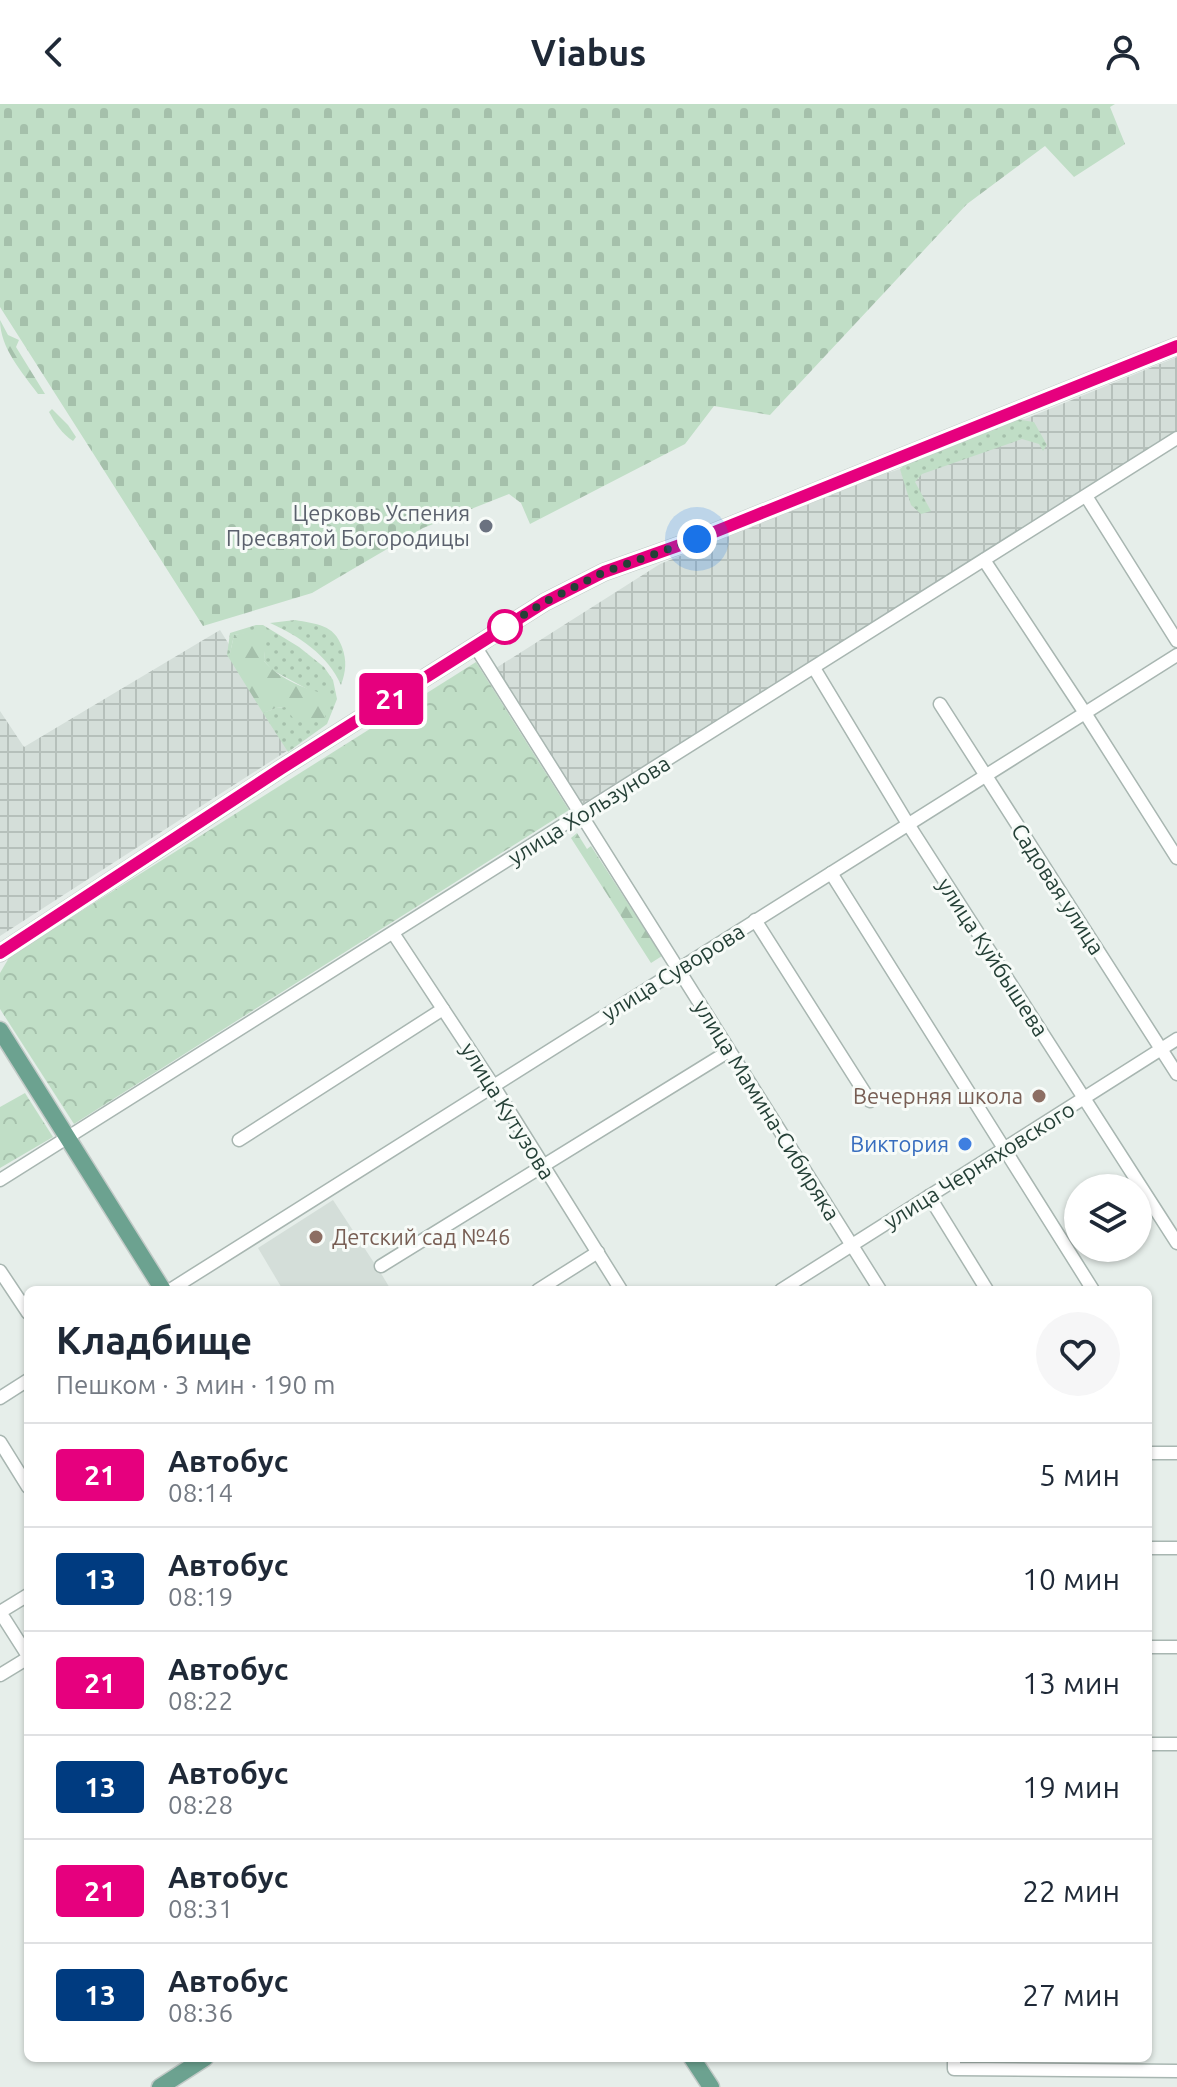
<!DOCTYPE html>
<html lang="ru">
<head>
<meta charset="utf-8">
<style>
  body { margin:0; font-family:Ubuntu,sans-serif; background:#f6f6f7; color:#1f2937; height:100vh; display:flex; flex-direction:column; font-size:30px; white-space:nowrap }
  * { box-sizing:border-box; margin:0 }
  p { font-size:26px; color:#747a83 }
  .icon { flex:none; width:44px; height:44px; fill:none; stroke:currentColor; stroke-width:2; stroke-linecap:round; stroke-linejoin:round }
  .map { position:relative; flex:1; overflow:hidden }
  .details { position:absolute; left:24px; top:1182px; width:1128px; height:776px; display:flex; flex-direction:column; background:#fff; border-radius:12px; box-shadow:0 2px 6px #0004 }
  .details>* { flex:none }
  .badge { padding:0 16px; border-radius:6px; font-size:28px; line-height:52px }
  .controls { position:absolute; left:1064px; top:1070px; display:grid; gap:16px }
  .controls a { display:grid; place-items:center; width:88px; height:88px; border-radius:50%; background:#fff; box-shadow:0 2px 6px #0004; font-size:40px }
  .you { position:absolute; width:40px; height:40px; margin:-20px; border:6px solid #fff; border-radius:50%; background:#1a73e8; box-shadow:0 0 0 12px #1a73e833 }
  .map>.badge { position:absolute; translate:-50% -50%; box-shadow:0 0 0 4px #fff }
  .round { display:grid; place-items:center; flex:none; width:84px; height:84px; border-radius:42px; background:#f6f6f7 }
  .head { display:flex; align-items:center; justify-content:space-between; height:136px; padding:0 32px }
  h1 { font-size:38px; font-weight:600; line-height:60px }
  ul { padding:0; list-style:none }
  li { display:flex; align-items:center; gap:24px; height:104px; padding:0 32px; border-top:2px solid #e0e1e3 }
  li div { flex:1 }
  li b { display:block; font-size:30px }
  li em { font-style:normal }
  li .badge { min-width:88px; font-weight:700; text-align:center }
  header { display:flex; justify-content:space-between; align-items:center; height:104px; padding:0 32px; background:#fff; font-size:36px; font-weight:600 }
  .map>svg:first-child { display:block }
  .built { fill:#d4ded9 }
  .industrial { fill:url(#industrial-grid) }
  .grass { fill:url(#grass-dots) }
  .forest { fill:url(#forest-firs) }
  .cemetery { fill:url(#cemetery-stones) }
  .park { fill:url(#park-crowns) }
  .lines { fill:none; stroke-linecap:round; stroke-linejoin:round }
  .minor-casing { stroke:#a8b6b1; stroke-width:15 }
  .major-casing { stroke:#c2cac7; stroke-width:19 }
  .minor { stroke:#fff; stroke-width:12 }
  .major { stroke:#6ca290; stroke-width:16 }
  .line-casing { stroke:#fff; stroke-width:18 }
  .line { stroke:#e6007e; stroke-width:12 }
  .walk { stroke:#254037; stroke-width:8; stroke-dasharray:0 14.4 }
  .worship-dot { fill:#6b7280; stroke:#f7fbf8; stroke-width:3 }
  .stop-dot { fill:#fff; stroke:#e6007e; stroke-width:4 }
  .education-dot { fill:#8d6e63; stroke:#f7fbf8; stroke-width:3 }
  .shop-dot { fill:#3f7fe0; stroke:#f7fbf8; stroke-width:3 }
  .labels { text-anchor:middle; stroke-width:6; stroke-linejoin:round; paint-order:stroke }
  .worship-label { font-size:22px; fill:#5b616d; stroke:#f7fbf8; text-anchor:end }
  .street-label { font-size:22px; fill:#254037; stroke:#f7fbf8 }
  .education-label { font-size:22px; fill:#785e54; stroke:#f7fbf8; text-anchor:end }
  .shop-label { font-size:22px; fill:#366cbe; stroke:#f7fbf8; text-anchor:end }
</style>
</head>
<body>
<header><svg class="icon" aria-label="back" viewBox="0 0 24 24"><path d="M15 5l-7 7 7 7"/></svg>Viabus<svg class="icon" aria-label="person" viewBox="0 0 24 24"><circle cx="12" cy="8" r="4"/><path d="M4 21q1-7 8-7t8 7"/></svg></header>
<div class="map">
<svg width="1177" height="1983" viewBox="0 0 1177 1983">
  <defs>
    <pattern id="industrial-grid" width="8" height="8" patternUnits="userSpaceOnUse" patternTransform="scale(2)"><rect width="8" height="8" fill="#d4ded9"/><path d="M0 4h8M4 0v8" fill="none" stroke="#b6c0bb"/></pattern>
    <pattern id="grass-dots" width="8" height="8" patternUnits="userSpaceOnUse" patternTransform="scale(2)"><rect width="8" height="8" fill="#c0dec6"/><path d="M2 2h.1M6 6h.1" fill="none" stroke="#a5c0ab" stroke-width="1.8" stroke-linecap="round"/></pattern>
    <pattern id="forest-firs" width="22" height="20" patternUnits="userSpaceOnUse" patternTransform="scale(2)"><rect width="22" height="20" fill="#c0dec6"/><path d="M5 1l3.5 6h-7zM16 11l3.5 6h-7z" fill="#a5c0ab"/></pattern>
    <pattern id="cemetery-stones" width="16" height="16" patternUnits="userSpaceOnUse" patternTransform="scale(2)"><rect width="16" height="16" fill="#c0dec6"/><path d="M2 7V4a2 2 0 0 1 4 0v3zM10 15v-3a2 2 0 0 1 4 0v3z" fill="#a5c0ab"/></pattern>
    <pattern id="park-crowns" width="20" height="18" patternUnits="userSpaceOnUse" patternTransform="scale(2)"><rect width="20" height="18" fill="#c0dec6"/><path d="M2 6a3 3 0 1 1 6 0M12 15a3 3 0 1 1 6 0" fill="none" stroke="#a5c0ab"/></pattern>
  </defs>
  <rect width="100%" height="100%" fill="#e6eeea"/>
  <!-- built -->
  <polygon class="built" points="333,1096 382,1171 391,1186 283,1186 258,1144"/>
  <!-- industrial -->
  <g class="industrial">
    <polygon points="1177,253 1177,329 581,701 496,564 660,460 884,370 900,365 907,359 1015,315 1025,315"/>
    <polygon points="220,526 293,643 0,832 0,607 24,643"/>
  </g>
  <!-- grass -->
  <g class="grass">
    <polygon points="1015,315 1034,318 1047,341 1043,347 1039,340 1022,335 922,370 915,378 931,407 921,410 911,401 900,365 907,359"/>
    <path d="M 295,516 C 316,520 334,520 342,543 C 347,557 346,567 341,581 C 328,551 299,532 270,519 Z"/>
    <polygon points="256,521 263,521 299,543 324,563 333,576 337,595 327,620 288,648 263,609 276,604 285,603 309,586 272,566 264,557 266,527 234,531 229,554 227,551 230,529"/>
  </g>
  <!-- forest -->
  <g class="forest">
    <path d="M 0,216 L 8,231 L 19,236 L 16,243 L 45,290 L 38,290 C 22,268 0,244 0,216 Z"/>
    <path d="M 52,305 L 68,321 L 76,333 L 73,337 C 62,330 55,319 49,308 Z"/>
    <path d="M 254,527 L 267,527 L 264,557 C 280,576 307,586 331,591 L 325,614 L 293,614 L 285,603 L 276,604 L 263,609 L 229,554 L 234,531 Z"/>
    <polygon points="577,729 587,745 591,742 662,852 651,859 571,734"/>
  </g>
  <!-- cemetery -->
  <polygon class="cemetery" points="0,0 1115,0 1110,3 1125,40 1074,73 1045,42 967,100 770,311 714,302 685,340 530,420 521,399 509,390 423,424 312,489 203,522 0,203"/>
  <!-- park -->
  <g class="park">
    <polygon points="476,558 569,706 74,1020 0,905 0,869 10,852"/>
    <polygon points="25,989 53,1033 0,1064 0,1003"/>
  </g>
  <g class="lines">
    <defs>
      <g id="minor">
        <polyline points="1086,392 1177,537"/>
        <polyline points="984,456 1085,609 1177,754"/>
        <polyline points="475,542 880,1186"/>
        <polyline points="814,564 908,720 1177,1139"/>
        <polyline points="940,600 1177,970"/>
        <polyline points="831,769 1093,1186"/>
        <polyline points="755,816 870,997"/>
        <polyline points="393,829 493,981 621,1186"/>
        <polyline points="239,1036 443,905"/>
        <polyline points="0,1076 1177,334"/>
        <polyline points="929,1092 987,1186"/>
        <polyline points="381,1162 729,947"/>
        <polyline points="0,1167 28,1209"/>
        <polyline points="170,1186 1177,551"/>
        <polyline points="538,1186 598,1148"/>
        <polyline points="781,1186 1177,935"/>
        <polyline points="0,1294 28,1276"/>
        <polyline points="0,1338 28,1383"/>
        <polyline points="1148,1349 1177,1349"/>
        <polyline points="1148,1444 1177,1444"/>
        <polyline points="28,1491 0,1508 28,1552"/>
        <polyline points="1148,1543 1177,1543"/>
        <polyline points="0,1571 28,1554"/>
        <polyline points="1148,1640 1177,1640"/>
        <polyline points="954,1954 954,1965 1177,1967"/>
      </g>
      <g id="major">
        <polyline points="0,849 282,664 545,498 604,468 697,435 1177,242"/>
        <polyline points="0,926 163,1186"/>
        <polyline points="692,1954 711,1983"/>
        <polyline points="160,1983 205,1954"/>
      </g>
    </defs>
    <!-- minor casing -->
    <use href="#minor" class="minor-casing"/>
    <!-- major casing -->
    <use href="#major" class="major-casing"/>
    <!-- minor -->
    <use href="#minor" class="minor"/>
    <!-- major -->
    <use href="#major" class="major"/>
  </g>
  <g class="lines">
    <defs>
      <polyline id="line" points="0,849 282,664 545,498 604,468 697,435 1177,242"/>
    </defs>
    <!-- line casing -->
    <use href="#line" class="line-casing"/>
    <!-- line -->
    <use href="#line" class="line"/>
    <!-- walk -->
    <polyline class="walk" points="505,523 496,528 545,498 604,468 697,435"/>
  </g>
  <!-- markers -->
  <circle class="worship-dot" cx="486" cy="422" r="8"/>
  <circle class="stop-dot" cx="505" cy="523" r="16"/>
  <g class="education-dot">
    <circle cx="1039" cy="992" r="8"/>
    <circle cx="316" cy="1133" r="8"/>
  </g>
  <circle class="shop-dot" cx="965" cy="1040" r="8"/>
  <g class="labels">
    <!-- worship labels -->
    <g class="worship-label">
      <text x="470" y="417">Церковь Успения<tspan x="470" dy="25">Пресвятой Богородицы</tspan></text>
    </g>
    <!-- street labels -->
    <g class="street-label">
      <text transform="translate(589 706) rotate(-32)" y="8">улица Хользунова</text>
      <text transform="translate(1058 785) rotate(57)" y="8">Садовая улица</text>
      <text transform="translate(993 853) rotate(57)" y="8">улица Куйбышева</text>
      <text transform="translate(673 868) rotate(-32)" y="8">улица Суворова</text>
      <text transform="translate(767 1006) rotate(58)" y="8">улица Мамина-Сибиряка</text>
      <text transform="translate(508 1007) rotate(58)" y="8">улица Кутузова</text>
      <text transform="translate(979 1061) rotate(-32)" y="8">улица Черняховского</text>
    </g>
    <!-- education labels -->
    <g class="education-label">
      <text x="1023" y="1000">Вечерняя школа</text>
      <text x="332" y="1141" text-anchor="start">Детский сад №46</text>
    </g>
    <!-- shop labels -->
    <g class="shop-label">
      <text x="949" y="1048">Виктория</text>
    </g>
  </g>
</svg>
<div class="controls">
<a><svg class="icon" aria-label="layers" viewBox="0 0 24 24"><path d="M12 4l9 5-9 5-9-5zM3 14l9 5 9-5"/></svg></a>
</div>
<div class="you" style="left:697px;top:435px"></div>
<b class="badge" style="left:391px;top:595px;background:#e6007e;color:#fff">21</b>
<section class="details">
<div class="head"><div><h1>Кладбище</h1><p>Пешком · 3 мин · 190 m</p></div><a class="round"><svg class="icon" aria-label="heart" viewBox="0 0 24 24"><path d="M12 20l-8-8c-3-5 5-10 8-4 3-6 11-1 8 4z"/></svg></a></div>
<ul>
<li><span class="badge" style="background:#e6007e;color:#fff">21</span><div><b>Автобус</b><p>08:14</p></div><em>5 мин</em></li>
<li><span class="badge" style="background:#003b80;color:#fff">13</span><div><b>Автобус</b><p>08:19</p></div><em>10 мин</em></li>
<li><span class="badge" style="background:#e6007e;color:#fff">21</span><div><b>Автобус</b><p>08:22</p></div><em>13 мин</em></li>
<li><span class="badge" style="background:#003b80;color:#fff">13</span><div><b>Автобус</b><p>08:28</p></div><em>19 мин</em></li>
<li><span class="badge" style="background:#e6007e;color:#fff">21</span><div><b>Автобус</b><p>08:31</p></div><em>22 мин</em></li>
<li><span class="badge" style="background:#003b80;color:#fff">13</span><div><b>Автобус</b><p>08:36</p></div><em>27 мин</em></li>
</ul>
</section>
</div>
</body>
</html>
